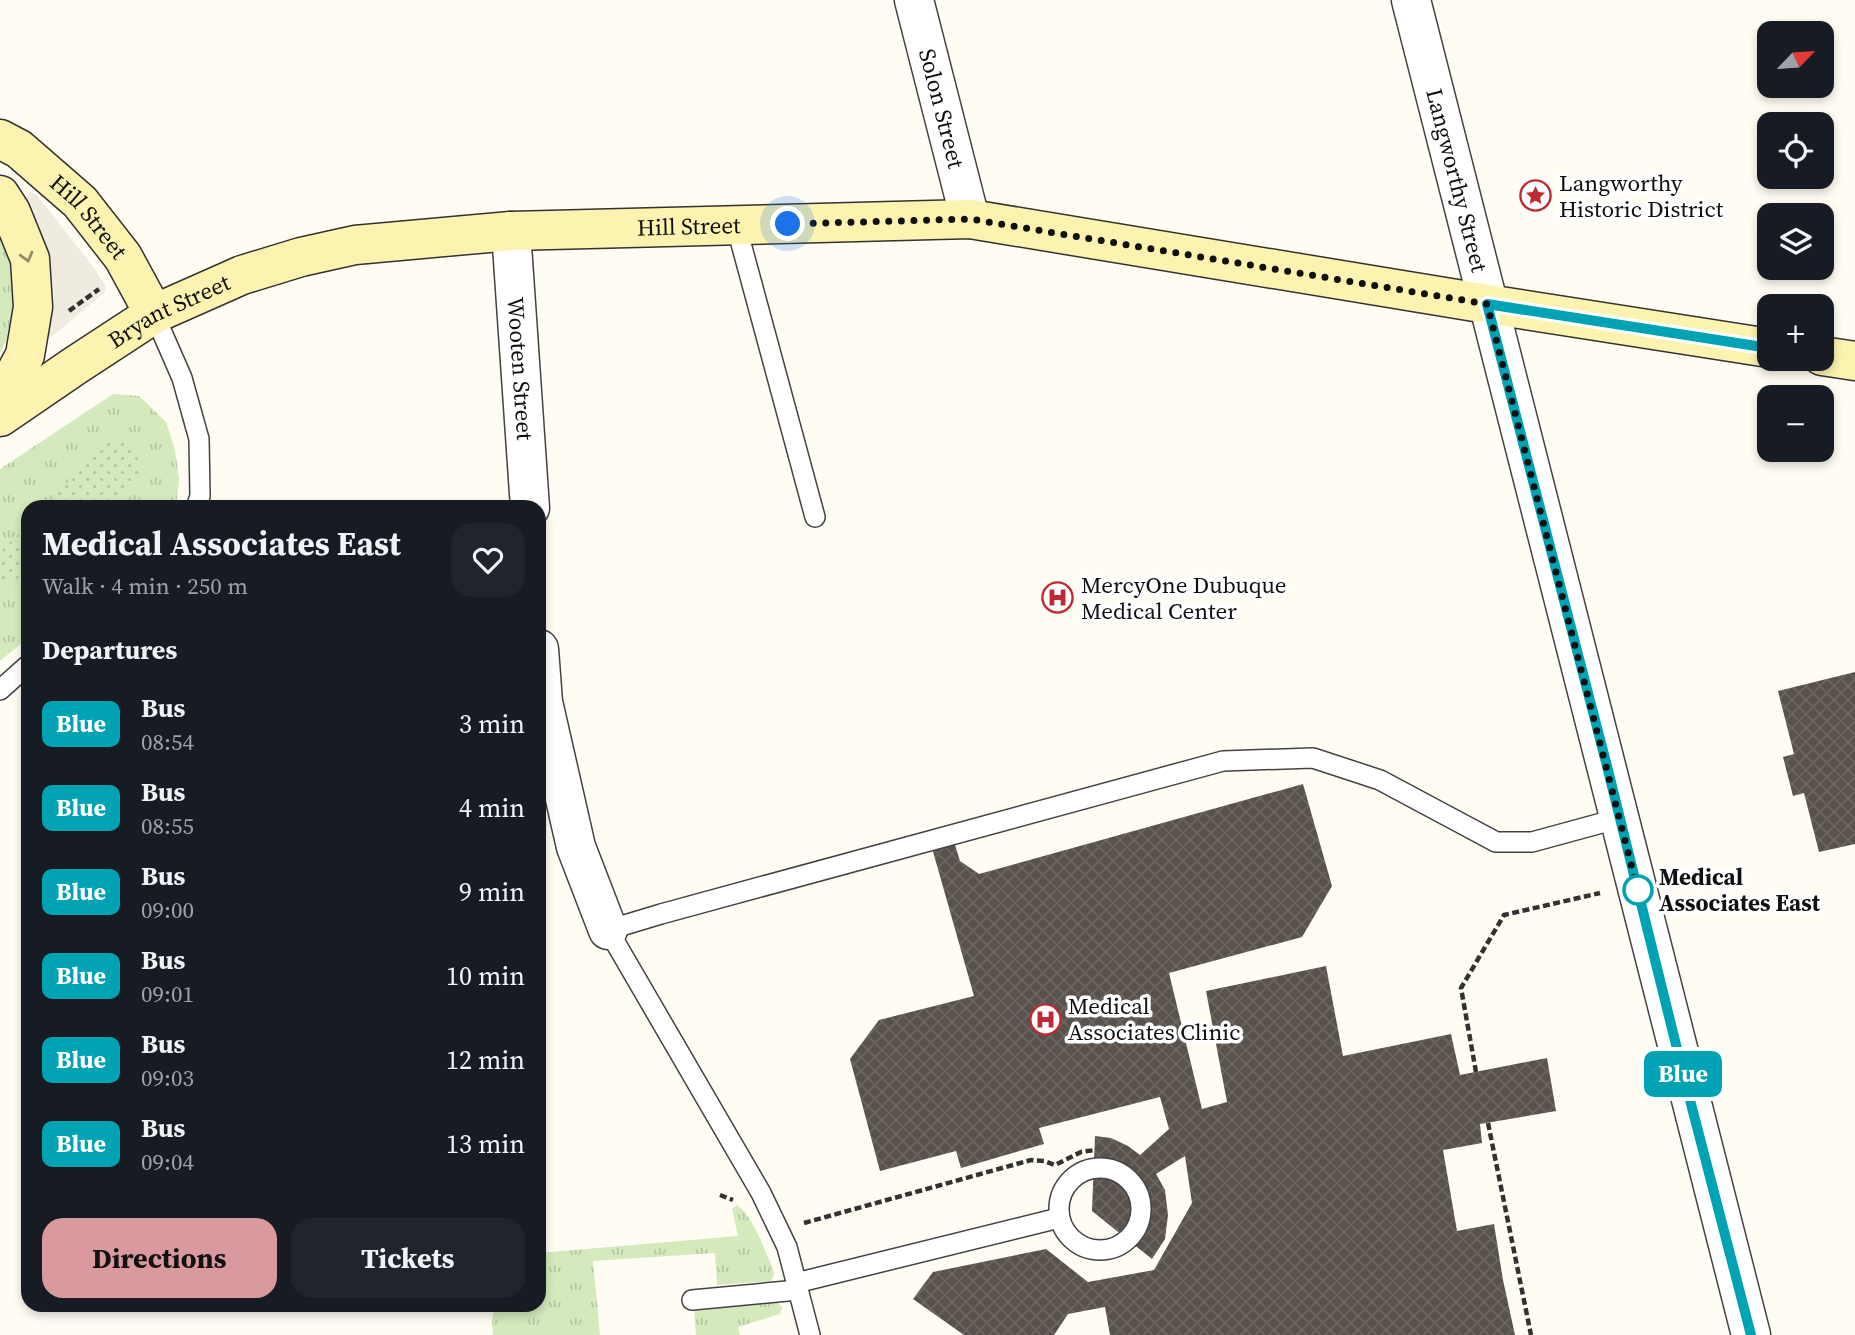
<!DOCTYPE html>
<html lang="en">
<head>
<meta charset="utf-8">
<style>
  body { margin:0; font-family:"Source Serif 4",serif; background:#20242c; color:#f1f3f6; height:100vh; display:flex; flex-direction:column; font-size:26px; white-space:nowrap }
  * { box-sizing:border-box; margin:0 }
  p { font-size:23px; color:#9ea1a6 }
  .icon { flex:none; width:38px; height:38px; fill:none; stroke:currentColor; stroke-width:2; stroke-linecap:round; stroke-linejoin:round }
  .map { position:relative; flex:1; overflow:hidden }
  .details { position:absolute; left:21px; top:500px; width:525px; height:812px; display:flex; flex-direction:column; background:#171b24; border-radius:21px; box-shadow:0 4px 10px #0003 }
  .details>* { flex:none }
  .badge { padding:0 14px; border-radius:10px; font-size:24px; line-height:46px }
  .needle { width:46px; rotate:65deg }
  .tools { position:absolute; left:1757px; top:21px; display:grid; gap:14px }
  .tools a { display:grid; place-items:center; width:77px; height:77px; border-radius:14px; background:#171b24; box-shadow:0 4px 10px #0003; font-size:35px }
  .you { position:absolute; width:35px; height:35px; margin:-18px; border:5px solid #fff; border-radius:50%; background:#1a73e8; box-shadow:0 0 0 10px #1a73e833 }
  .map>.badge { position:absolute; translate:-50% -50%; box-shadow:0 0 0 4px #fff }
  h2 { padding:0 21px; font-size:26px; line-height:63px }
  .round { display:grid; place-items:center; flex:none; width:74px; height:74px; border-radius:21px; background:#20242c }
  .headline { display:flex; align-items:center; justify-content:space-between; height:119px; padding:0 21px }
  h1 { font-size:33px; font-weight:700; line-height:52px }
  .primary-button { display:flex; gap:14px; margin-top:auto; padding:14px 21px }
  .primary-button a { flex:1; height:80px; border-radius:21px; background:#da999f; color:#111; font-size:28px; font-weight:700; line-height:80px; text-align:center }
  .primary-button a+a { background:#20242c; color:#f1f3f6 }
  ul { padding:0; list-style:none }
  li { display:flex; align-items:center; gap:21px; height:84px; padding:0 21px }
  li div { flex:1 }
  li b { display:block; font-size:26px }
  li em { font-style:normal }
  li .badge { min-width:77px; font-weight:700; text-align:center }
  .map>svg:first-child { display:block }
  .grass { fill:url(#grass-tufts) }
  .garden { fill:url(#garden-dots) }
  .plaza { fill:#f0ebe1 }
  .building { fill:url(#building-cross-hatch) }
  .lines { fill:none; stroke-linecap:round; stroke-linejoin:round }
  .service-casing { stroke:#434343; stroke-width:22 }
  .minor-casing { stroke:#434343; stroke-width:41 }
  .secondary-casing { stroke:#323232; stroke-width:41 }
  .path { stroke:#323232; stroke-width:4.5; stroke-dasharray:7 3.5; stroke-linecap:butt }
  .service { stroke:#fff; stroke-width:19 }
  .minor { stroke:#fff; stroke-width:38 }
  .secondary { stroke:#fdf3b0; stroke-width:38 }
  .oneway { stroke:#928d68 }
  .line-casing { stroke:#fff; stroke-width:16 }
  .line { stroke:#00a3b4; stroke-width:10 }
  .walk { stroke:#101010; stroke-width:7; stroke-dasharray:0 12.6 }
  .stop-dot { fill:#fff; stroke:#00a3b4; stroke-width:3.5 }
  .labels { text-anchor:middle; stroke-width:7; stroke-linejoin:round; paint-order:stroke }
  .street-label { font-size:23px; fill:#101010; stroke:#fff }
  .poi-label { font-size:23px; fill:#101010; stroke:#fff; text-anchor:start }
  .stop-label { font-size:23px; font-weight:bold; fill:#101010; stroke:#fff; text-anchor:start }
</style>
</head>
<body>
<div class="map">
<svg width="1855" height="1335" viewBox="0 0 1855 1335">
  <defs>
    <pattern id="grass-tufts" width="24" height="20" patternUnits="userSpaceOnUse" patternTransform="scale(1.75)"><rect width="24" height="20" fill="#d4e9bc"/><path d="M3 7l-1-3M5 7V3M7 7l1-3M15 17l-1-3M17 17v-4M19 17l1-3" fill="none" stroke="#b5c7a1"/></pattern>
    <pattern id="garden-dots" width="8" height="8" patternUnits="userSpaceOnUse" patternTransform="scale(1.75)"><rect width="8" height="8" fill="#d4e9bc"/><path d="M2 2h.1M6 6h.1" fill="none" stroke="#b5c7a1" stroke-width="1.8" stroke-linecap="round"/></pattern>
    <pattern id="building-cross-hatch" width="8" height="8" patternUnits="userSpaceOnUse" patternTransform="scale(1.75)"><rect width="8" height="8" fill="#58514c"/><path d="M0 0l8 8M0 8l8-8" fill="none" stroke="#6b6561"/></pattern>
  </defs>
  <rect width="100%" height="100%" fill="#fffcf3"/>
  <!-- grass -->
  <g class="grass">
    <polygon points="0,225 11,263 15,295 6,341 0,353"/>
    <polygon points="113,394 139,396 166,422 175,450 179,479 176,507 28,508 28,638 0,661 0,469"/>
    <path d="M 737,1205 C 755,1219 763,1248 773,1269 L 774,1275 L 771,1281 L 717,1285 L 715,1253 L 593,1261 L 600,1335 L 493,1335 L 492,1322 L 494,1306 L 539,1306 L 539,1253 L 738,1236 L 732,1209 Z"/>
    <polygon points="776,1301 782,1307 780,1314 738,1327 740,1335 696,1335 694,1310"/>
  </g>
  <!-- garden -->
  <g class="garden">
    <polygon points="123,438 144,454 140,479 109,507 45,507 104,442"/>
    <polygon points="28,525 28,571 0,591 0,552"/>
  </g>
  <!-- plaza -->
  <polygon class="plaza" points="30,192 36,194 91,264 105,285 105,292 55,334 45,340 49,282 47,247 27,194"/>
  <!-- building -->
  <g class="building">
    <polygon points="1855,672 1855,844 1819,852 1804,793 1793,796 1783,757 1794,754 1778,691"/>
    <polygon points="1303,784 1332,886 1302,937 1169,973 1202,1109 1227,1102 1206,991 1326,966 1343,1056 1451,1034 1460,1075 1547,1058 1556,1111 1480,1124 1482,1143 1443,1150 1457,1231 1494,1224 1503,1280 1515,1335 1110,1335 1105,1307 1068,1314 1054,1335 964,1335 913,1299 933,1272 1046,1249 1088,1282 1154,1270 1192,1203 1185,1156 1156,1174 1165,1190 1168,1215 1165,1239 1152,1259 1092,1211 1095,1136 1111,1138 1128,1146 1140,1155 1169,1129 1160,1097 1039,1128 1044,1144 961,1168 956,1151 880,1171 850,1059 879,1020 974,996 932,848 954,842 960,861 979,874"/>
  </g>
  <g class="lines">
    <defs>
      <g id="service">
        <polyline points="736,225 815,517"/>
        <polyline points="154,314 182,378 199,439 200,496 196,508"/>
        <polyline points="0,690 28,665"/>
        <circle cx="1100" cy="1209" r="41"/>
        <polyline points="796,1283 1059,1218"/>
        <polyline points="692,1300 798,1290"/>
        <polyline points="810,1335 787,1247 761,1193 608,930 661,914 1223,761 1313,758 1380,780 1496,842 1532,842 1620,818"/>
      </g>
      <g id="minor">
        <path id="s1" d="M 914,0 L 970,219"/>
        <path id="s2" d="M 1411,0 L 1751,1335"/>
        <path id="s3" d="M 511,231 L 530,508"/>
        <polyline points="539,649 543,702 576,847 608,930"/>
      </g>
      <g id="secondary">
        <path id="s4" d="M 0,139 L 19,149 L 80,202 L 123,257 L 154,314"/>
        <polyline points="0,195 11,212 30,259 33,307 25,355 0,403"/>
        <polyline points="1822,356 1855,361"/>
        <path id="s5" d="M 0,417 L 76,365 L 154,314 L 242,275 L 301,257 L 355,245 L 511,231 L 970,219 L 1487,304 L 1769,348"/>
      </g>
    </defs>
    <!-- service casing -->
    <use href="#service" class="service-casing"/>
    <!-- minor casing -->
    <use href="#minor" class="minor-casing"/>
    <!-- secondary casing -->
    <use href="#secondary" class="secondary-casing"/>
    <!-- path -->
    <g class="path">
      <polyline points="69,311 99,289"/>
      <polyline points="1476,1072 1461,988 1504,915 1600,893"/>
      <polyline points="1488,1123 1531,1335"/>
      <polyline points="720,1195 733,1200"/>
      <polyline points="804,1223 1031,1160 1044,1161 1055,1165 1081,1152 1095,1150"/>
    </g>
    <!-- service -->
    <use href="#service" class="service"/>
    <!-- minor -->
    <use href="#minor" class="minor"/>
    <!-- secondary -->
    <use href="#secondary" class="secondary"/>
  </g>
  <!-- one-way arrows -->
  <defs><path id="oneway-chevron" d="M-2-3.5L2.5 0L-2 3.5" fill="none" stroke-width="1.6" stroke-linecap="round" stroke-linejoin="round" transform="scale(1.75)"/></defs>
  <use class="oneway" href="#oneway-chevron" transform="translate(27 257) rotate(75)"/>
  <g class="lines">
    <defs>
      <polyline id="line" points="1751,1335 1683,1073 1607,766 1487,304 1769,348"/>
    </defs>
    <!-- line casing -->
    <use href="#line" class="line-casing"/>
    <!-- line -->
    <use href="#line" class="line"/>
    <!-- walk -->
    <polyline class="walk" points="788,224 970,219 1487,304 1639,895 1638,890"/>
  </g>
  <!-- icons -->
  <defs>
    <symbol id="sight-ring" viewBox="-11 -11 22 22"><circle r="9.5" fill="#fff" stroke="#be2a34" stroke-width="1.5"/><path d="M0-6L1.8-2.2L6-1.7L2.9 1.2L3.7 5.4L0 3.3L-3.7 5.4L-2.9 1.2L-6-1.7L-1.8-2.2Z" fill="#be2a34"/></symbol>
    <symbol id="hospital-ring" viewBox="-11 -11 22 22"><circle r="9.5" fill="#fff" stroke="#be2a34" stroke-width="1.5"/><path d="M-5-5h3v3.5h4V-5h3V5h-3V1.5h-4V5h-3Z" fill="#be2a34"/></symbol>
  </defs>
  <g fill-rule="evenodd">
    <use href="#sight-ring" x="1518" y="178" width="35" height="35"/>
    <use href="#hospital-ring" x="1040" y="580" width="35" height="35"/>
    <use href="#hospital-ring" x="1028" y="1002" width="35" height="35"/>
  </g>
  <!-- markers -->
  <circle class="stop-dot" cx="1638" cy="890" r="14"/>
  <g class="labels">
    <!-- street labels -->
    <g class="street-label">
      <text dy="8" stroke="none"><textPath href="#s1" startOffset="112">Solon Street</textPath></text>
      <text dy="8" stroke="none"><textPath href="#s2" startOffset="186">Langworthy Street</textPath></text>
      <text dy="8" stroke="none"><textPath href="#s4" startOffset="119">Hill Street</textPath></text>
      <text dy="8" stroke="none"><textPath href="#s5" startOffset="733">Hill Street</textPath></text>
      <text dy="8" stroke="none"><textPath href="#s5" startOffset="200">Bryant Street</textPath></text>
      <text dy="8" stroke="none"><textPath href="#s3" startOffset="138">Wooten Street</textPath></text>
    </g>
    <!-- poi labels -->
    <g class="poi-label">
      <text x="1559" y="191">Langworthy<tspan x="1559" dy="26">Historic District</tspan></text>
      <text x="1081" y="593">MercyOne Dubuque<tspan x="1081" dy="26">Medical Center</tspan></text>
      <text x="1068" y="1014">Medical<tspan x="1068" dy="26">Associates Clinic</tspan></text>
    </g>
    <!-- stop labels -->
    <g class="stop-label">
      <text x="1659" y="885">Medical<tspan x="1659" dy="26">Associates East</tspan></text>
    </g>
  </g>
</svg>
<div class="tools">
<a><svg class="needle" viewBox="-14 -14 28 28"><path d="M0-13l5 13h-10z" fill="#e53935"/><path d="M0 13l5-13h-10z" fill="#9ea1a6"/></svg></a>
<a><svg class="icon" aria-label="locate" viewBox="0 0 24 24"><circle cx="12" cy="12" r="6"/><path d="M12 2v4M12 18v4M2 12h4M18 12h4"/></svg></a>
<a><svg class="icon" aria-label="layers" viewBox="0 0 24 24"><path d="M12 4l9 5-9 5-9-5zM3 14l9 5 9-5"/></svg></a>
<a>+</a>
<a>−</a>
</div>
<div class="you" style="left:788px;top:224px"></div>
<b class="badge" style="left:1683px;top:1074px;background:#00a3b4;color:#fff">Blue</b>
<section class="details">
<div class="headline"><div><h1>Medical Associates East</h1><p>Walk · 4 min · 250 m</p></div><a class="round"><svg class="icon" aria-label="heart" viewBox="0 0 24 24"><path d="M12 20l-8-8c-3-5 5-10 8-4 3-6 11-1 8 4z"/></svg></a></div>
<h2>Departures</h2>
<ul>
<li><span class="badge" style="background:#00a3b4;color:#fff">Blue</span><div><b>Bus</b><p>08:54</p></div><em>3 min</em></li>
<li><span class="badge" style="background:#00a3b4;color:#fff">Blue</span><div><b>Bus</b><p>08:55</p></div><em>4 min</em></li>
<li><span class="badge" style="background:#00a3b4;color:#fff">Blue</span><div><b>Bus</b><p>09:00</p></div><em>9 min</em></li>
<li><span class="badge" style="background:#00a3b4;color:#fff">Blue</span><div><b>Bus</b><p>09:01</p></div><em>10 min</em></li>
<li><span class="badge" style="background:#00a3b4;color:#fff">Blue</span><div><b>Bus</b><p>09:03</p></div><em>12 min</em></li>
<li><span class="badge" style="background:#00a3b4;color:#fff">Blue</span><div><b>Bus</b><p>09:04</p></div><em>13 min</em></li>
</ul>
<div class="primary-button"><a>Directions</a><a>Tickets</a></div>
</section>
</div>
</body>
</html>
